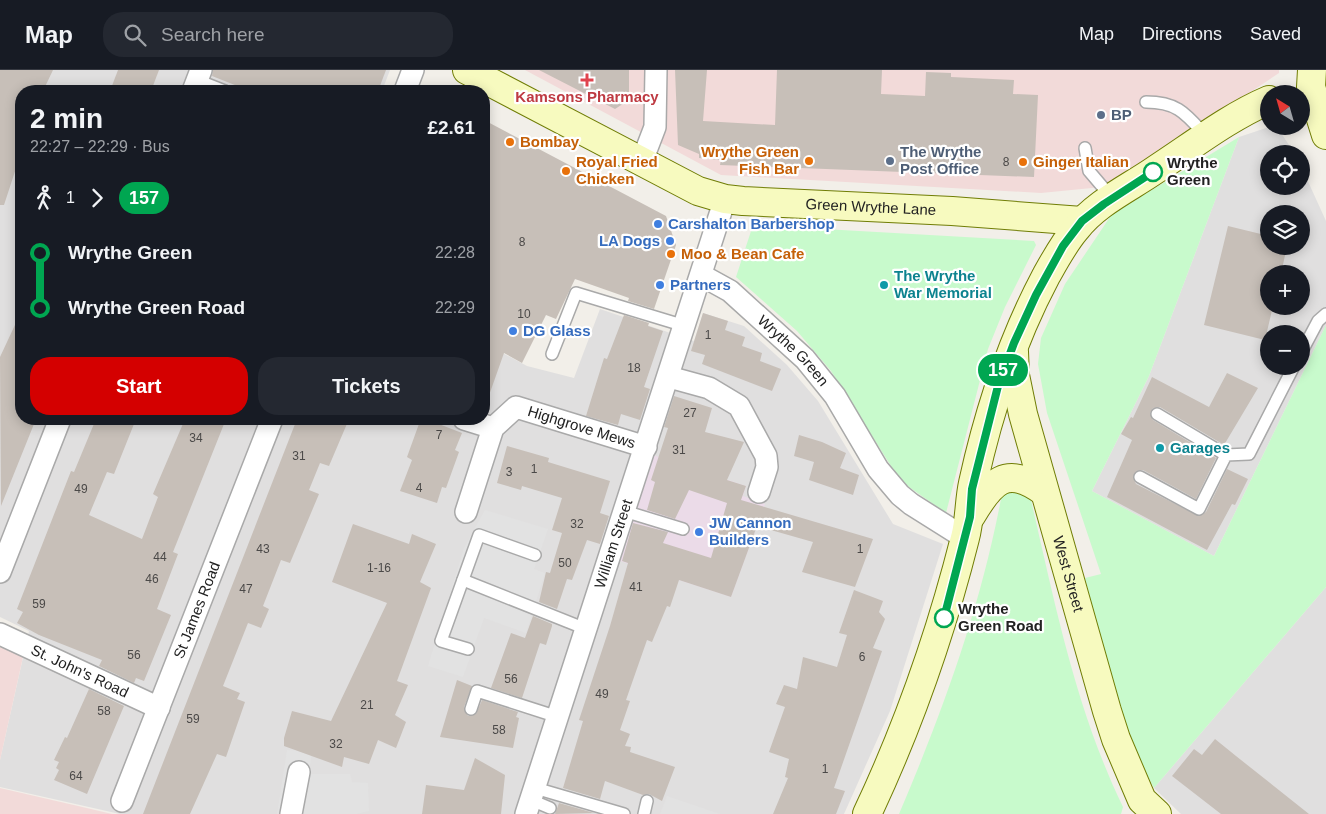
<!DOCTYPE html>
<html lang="en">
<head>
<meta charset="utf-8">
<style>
  body { margin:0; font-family:Arial,sans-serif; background:#242831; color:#f1f3f6; height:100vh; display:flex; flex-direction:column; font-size:19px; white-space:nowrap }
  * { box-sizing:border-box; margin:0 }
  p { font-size:16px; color:#9ea1a6 }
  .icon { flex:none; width:28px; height:28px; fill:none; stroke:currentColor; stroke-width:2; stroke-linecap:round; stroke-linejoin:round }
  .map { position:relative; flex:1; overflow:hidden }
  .drawer { position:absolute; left:15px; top:15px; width:475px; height:340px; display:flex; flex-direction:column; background:#171b24; border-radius:20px; box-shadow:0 2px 12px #0003 }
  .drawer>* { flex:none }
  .badge { padding:0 10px; border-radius:16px; font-size:18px; line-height:32px }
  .needle { width:32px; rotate:323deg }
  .controls { position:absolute; left:1260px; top:15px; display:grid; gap:10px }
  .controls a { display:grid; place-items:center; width:50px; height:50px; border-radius:50%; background:#171b24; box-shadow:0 2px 12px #0003; font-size:25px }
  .map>.badge { position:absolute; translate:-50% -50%; box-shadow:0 0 0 2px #fff }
  .legs { display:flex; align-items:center; gap:8px; height:55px; padding:0 15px; font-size:16px }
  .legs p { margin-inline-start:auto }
  .summary { display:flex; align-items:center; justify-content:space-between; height:85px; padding:0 15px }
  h1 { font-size:28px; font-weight:600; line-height:38px }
  .button { display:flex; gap:10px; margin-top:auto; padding:10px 15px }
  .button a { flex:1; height:58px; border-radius:20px; background:#d40000; color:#fff; font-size:20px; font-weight:600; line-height:58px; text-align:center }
  .button a+a { background:#242831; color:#f1f3f6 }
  ul { padding:0 15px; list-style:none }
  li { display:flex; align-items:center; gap:18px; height:55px; font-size:19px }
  li i { display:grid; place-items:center; width:8px; height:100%; margin:0 6px; background:currentColor }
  li i::after { content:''; width:12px; height:12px; margin:-6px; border:4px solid; border-radius:50%; background:#171b24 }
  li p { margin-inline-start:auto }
  li:first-child i { background:linear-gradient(#0000 50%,currentColor 0) }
  li:last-child i { background:linear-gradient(currentColor 50%,#0000 0) }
  header { display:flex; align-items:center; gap:30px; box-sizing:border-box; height:70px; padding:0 25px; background:#171b24; border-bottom:1px solid #363941 }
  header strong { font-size:24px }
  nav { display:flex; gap:28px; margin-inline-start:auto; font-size:18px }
  .search { width:350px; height:45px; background:#242831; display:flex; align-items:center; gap:12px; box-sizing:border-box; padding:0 18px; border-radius:20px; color:#9ea1a6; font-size:19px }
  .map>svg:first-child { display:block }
  .residential { fill:#e0dfdf; fill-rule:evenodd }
  .commercial { fill:#f2dad9 }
  .industrial { fill:#ebdbe8 }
  .park { fill:#c8facc }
  .parking { fill:#e2e2e2 }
  .building { fill:#c7bfb8 }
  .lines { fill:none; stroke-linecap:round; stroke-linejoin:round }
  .lane-casing { stroke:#a9a9a9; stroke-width:14 }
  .street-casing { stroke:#a9a9a9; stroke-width:24 }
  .secondary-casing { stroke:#707d05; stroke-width:30 }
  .lane { stroke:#fff; stroke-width:11 }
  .street { stroke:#fff; stroke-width:21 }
  .secondary { stroke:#f7fabf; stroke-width:28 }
  .line-1-casing { stroke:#fff; stroke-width:11 }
  .line-1 { stroke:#00a651; stroke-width:8 }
  .health-dot { fill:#e0444e; stroke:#fff; stroke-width:2 }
  .service-dot { fill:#5c6f8a; stroke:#fff; stroke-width:2 }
  .food-dot { fill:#e8710a; stroke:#fff; stroke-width:2 }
  .stop-1-dot { fill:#fff; stroke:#00a651; stroke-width:2.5 }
  .shop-dot { fill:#3f7fe0; stroke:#fff; stroke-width:2 }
  .culture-dot { fill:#0f9aa8; stroke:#fff; stroke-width:2 }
  .labels { text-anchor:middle; stroke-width:4.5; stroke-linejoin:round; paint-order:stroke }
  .number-label { font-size:12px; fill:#4b4948 }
  .health-label { font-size:15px; font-weight:bold; fill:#be3a42; stroke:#fff }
  .service-label { font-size:15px; font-weight:bold; fill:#4e5e75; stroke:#fff; text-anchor:start }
  .food-label { font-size:15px; font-weight:bold; fill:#c56008; stroke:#fff; text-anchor:start }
  .stop-label { font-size:15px; font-weight:bold; fill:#222; stroke:#fff; text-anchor:start }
  .street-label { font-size:15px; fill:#222; stroke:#fff }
  .shop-label { font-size:15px; font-weight:bold; fill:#366cbe; stroke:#fff; text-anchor:start }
  .culture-label { font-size:15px; font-weight:bold; fill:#0d838f; stroke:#fff; text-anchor:start }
</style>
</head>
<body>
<header>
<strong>Map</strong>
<div class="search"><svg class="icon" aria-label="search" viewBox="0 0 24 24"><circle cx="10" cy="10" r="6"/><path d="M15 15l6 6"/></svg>Search here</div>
<nav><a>Map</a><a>Directions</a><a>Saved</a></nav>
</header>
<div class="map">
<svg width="1326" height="744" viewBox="0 0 1326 744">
  <rect width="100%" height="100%" fill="#f2efe9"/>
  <!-- residential -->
  <g class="residential">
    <polygon points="0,0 390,0 382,21 21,21 21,349 484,349 484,273 527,296 574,308 600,239 694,271 703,243 744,256 787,295 818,331 893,454 943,474 890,641 844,744 120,744 0,717 0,690 29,561 0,547"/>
    <path d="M 1266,58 L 1279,60 L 1295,84 L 1269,84 L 1269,116 L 1301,116 L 1301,96 L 1326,151 L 1326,255 L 1214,486 L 1092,421 L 1149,306 L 1239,67 ZM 1269,144 L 1301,144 L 1301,176 L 1269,176 ZM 1269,204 L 1301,204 L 1301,236 L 1269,236 ZM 1269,264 L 1301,264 L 1301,296 L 1269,296 Z"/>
    <polygon points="1326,517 1326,744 1181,744 1154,718"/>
  </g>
  <!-- commercial -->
  <g class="commercial">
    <polygon points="525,0 1279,0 1279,3 1222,41 1102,117 1041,123 721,105"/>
    <polygon points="0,577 23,587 0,690"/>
    <polygon points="0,718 78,736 112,744 0,744"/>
  </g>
  <!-- industrial -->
  <polygon class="industrial" points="653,385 746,416 743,426 765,434 731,527 617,490"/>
  <!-- park -->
  <g class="park">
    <polygon points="1239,67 1149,306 1092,421 1214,486 1326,255 1326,517 1154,718 1140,692 1120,647 1085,508 1101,504 1047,343 1038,294 1041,268 1065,214 1112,144"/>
    <polygon points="753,155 1034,171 1036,175 1005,237 988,279 946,443 909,417 896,404 831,301 797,261 736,207"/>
    <path d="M 1007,420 L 1029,425 L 1031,430 C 1055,534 1076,640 1123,737 L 1121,744 L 899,744 C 943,641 980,539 1001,429 Z"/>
  </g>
  <!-- parking -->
  <g class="parking">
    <polygon points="485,440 548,459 534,499 545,503 526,563 484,548 463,607 428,596 464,478"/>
    <polygon points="287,680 312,681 309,704 350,704 352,712 368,713 369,741 356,744 277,744"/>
    <polygon points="667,726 720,744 660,744"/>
  </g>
  <!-- building -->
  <g class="building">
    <polygon points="0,0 53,0 43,21 21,21 21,83 4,135 0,135"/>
    <polygon points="118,0 159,0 151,21 110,21"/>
    <polygon points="213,0 386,0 378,21 250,21 212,6"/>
    <polygon points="539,0 629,0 629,30 615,39"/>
    <polygon points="675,0 707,0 703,51 775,55 777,0 882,0 881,24 925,26 926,2 951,3 951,7 1014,10 1013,24 1038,25 1034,107 720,95 721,90 699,88 699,84 678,75"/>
    <polygon points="484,50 666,146 676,175 654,239 628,231 629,228 575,209 556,249 546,245 522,293 504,283 487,331 484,331"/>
    <polygon points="1228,156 1269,166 1269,176 1287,176 1281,204 1269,204 1269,236 1273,236 1265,270 1204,255"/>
    <polygon points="21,242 21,349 36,349 1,436 0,287"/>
    <polygon points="703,243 728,251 725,260 745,267 742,276 762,283 760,291 781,299 772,321 702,294 705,285 691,281"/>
    <polygon points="624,245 649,253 648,256 663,261 644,317 650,319 640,350 621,344 618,355 586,346 604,288 607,289"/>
    <polygon points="1227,303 1258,318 1224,375 1160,337 1153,338 1150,343 1153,350 1216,388 1196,429 1143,400 1136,401 1133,407 1136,414 1199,446 1206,442 1227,399 1248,409 1235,435 1232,434 1207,480 1107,427 1132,370 1121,364 1131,347 1133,348 1152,307 1209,337"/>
    <polygon points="674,326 712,338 705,362 744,372 727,410 746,416 741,430 873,469 855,517 802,502 813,472 757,456 731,527 679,510 670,537 667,536 652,572 647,570 626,630 630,631 620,660 630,664 625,676 631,677 630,682 675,697 662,731 649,724 643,725 605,711 600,729 563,718 583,651 579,650 610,556 628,493 622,491 633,453 668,462 663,473 711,488 727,433 689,420 675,449 647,440 655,412 651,410 668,358 664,357"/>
    <polygon points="96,349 136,349 114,404 107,402 89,445 142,469 158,427 153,424 185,349 226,349 173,482 178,484 157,539 171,545 144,611 136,608 134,613 99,596 102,590 39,565 17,553 23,542 17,539 71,401 74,402"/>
    <polygon points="297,349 349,349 329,396 320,393 309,420 319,424 290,493 281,490 263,536 269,539 261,558 248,553 223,616 240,623 237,629 245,632 226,687 217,684 190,744 143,744"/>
    <polygon points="426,349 462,363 455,380 459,382 446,418 442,417 437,433 400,421 412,390 407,387 420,351 424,353"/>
    <polygon points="799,365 822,372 846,383 840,398 859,405 853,425 809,410 814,392 794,386"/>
    <polygon points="507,376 549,388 548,392 610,411 600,443 609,446 600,474 587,470 572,510 567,509 557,539 539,532 546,502 550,503 562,463 552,460 562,428 522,416 521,420 497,413"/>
    <polygon points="353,454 409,474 412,464 436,474 420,512 431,518 397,611 408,615 395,645 406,652 396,678 378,670 369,694 344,687 342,697 284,676 284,668 292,641 331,651 387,533 332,512"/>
    <polygon points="854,520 883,531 879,542 885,549 873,578 882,581 834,718 845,721 836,744 773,744 788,708 785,707 789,689 769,682 785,637 776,634 784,615 797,619 803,587 837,597 847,565 839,563"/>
    <polygon points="533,546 552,554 552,556 546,575 537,572 540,573 522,628 491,618 511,563 525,568"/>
    <polygon points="457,610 472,616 464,637 468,646 476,644 482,630 518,642 516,647 519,648 513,678 440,667"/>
    <polygon points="89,619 124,636 87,724 54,710 59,700 56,698 59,692 54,690 65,667 67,668"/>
    <polygon points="1215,669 1236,686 1309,744 1221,744 1172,706 1194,679 1202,685"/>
    <polygon points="475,688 505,705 501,744 422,744 426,715 464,720"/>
    <polygon points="559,733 594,743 555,744"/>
  </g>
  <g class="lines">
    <defs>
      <g id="lane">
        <polyline points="197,10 225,21"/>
        <path d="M 1146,32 C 1178,32 1186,44 1206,66"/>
        <polyline points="1085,78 1089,101 1112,128"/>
        <polyline points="1301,283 1318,251 1326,244"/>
        <polyline points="552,284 576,223 685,256"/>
        <polyline points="1157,344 1226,385"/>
        <polyline points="1140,407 1199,439 1226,385 1249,384 1294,296"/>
        <polyline points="624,441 683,459"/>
        <polyline points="463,510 586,559"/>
        <polyline points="468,579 441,571 479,465 535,485"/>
        <polyline points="471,639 477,621 558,647"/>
        <polyline points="535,718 624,744"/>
        <polyline points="531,730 550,738"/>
        <polyline points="644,744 647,731"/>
      </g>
      <g id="street">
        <polyline points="193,21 201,0"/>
        <polyline points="405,21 413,0"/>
        <polyline points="642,91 655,57 656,0"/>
        <path id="s1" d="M 701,205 L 730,221 L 805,289 L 835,326 L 878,399 L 900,425 L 911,434 L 965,468"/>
        <polyline points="669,307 709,318 739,336 766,386 767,397 759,422"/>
        <polyline points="464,349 493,358"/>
        <path id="s2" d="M 466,442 L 493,358 L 516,337 L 646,377"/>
        <polyline points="0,502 60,349"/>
        <path id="s3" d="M 0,564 L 159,638"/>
        <path id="s4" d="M 122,731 L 272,349"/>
        <polyline points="291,744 299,702"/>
        <path id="s5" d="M 526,744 L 725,129"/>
      </g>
      <g id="secondary">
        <path id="s6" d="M 467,0 L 698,121 L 725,129 L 743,131 L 952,141 L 1082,151"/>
        <polyline points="1312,0 1311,17 1326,65"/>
        <path id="s7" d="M 1014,282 L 1015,305 L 1023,344 L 1107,641 L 1116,669 L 1142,730 L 1157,744"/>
        <path d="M 971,446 C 991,412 1006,394 1043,421"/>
        <path d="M 867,744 C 909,655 941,563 965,468 C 970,450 969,431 973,413 C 989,340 1011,272 1046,206 C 1055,190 1064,173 1076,159 C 1096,133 1129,118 1155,100 C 1192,76 1229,47 1269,30"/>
      </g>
    </defs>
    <!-- lane casing -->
    <use href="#lane" class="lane-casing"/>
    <!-- street casing -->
    <use href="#street" class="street-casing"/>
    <!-- secondary casing -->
    <use href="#secondary" class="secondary-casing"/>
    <!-- lane -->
    <use href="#lane" class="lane"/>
    <!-- street -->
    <use href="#street" class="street"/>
    <!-- secondary -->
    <use href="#secondary" class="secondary"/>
  </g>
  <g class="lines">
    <defs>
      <polyline id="line-1" points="944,548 970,447 972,419 998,316 1014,273 1036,225 1063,176 1082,151 1104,134 1153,102"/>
    </defs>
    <!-- line-1 casing -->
    <use href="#line-1" class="line-1-casing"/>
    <!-- line-1 -->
    <use href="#line-1" class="line-1"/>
  </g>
  <!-- markers -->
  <path class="health-dot" d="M584.5 2.5h5v5h5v5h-5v5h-5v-5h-5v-5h5z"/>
  <g class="service-dot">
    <circle cx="1101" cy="45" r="5"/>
    <circle cx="890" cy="91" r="5"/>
  </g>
  <g class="food-dot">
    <circle cx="510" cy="72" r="5"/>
    <circle cx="809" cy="91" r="5"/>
    <circle cx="1023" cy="92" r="5"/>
    <circle cx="566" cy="101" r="5"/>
    <circle cx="671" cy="184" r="5"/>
  </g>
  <g class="stop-1-dot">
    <circle cx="1153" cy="102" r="9"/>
    <circle cx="944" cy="548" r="9"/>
  </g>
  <g class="shop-dot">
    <circle cx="658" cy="154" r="5"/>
    <circle cx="670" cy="171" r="5"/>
    <circle cx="660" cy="215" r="5"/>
    <circle cx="513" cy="261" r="5"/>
    <circle cx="699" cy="462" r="5"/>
  </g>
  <g class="culture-dot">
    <circle cx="884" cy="215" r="5"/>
    <circle cx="1160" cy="378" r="5"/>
  </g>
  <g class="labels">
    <!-- number labels -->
    <g class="number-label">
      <text x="1006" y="96">8</text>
      <text x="522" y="176">8</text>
      <text x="524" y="248">10</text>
      <text x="708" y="269">1</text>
      <text x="634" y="302">18</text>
      <text x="690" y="347">27</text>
      <text x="439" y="369">7</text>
      <text x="196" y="372">34</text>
      <text x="679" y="384">31</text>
      <text x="299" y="390">31</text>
      <text x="534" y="403">1</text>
      <text x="509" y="406">3</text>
      <text x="419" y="422">4</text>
      <text x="81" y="423">49</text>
      <text x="577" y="458">32</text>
      <text x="263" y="483">43</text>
      <text x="860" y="483">1</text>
      <text x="160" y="491">44</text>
      <text x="565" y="497">50</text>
      <text x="379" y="502">1-16</text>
      <text x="152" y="513">46</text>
      <text x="636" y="521">41</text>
      <text x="246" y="523">47</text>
      <text x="39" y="538">59</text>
      <text x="134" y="589">56</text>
      <text x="862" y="591">6</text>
      <text x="511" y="613">56</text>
      <text x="602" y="628">49</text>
      <text x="367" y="639">21</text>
      <text x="104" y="645">58</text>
      <text x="193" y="653">59</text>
      <text x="499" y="664">58</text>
      <text x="336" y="678">32</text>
      <text x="825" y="703">1</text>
      <text x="76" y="710">64</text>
    </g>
    <!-- health labels -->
    <g class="health-label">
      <text x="587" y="32">Kamsons Pharmacy</text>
    </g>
    <!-- service labels -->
    <g class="service-label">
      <text x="1111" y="50">BP</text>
      <text x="900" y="87">The Wrythe<tspan x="900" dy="17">Post Office</tspan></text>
    </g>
    <!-- food labels -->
    <g class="food-label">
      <text x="520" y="77">Bombay</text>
      <text x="799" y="87" text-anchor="end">Wrythe Green<tspan x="799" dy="17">Fish Bar</tspan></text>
      <text x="576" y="97">Royal Fried<tspan x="576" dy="17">Chicken</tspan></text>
      <text x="1033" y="97">Ginger Italian</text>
      <text x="681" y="189">Moo &amp; Bean Cafe</text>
    </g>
    <!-- stop labels -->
    <g class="stop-label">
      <text x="1167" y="98">Wrythe<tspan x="1167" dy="17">Green</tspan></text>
      <text x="958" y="544">Wrythe<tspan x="958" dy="17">Green Road</tspan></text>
    </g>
    <!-- street labels -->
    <g class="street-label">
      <text dy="5" stroke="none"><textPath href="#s6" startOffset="435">Green Wrythe Lane</textPath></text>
      <text dy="5" stroke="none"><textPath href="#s1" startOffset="120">Wrythe Green</textPath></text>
      <text dy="5" stroke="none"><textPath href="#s2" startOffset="188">Highgrove Mews</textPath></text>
      <text dy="5" stroke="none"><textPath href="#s5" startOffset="284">William Street</textPath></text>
      <text dy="5" stroke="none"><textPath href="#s7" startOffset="229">West Street</textPath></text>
      <text dy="5" stroke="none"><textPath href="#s4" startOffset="205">St James Road</textPath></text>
      <text dy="5" stroke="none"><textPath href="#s3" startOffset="88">St. John's Road</textPath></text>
    </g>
    <!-- shop labels -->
    <g class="shop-label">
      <text x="668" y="159">Carshalton Barbershop</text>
      <text x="660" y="176" text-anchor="end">LA Dogs</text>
      <text x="670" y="220">Partners</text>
      <text x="523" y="266">DG Glass</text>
      <text x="709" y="458">JW Cannon<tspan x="709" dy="17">Builders</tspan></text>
    </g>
    <!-- culture labels -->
    <g class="culture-label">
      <text x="894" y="211">The Wrythe<tspan x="894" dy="17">War Memorial</tspan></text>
      <text x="1170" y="383">Garages</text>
    </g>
  </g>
</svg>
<div class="controls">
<a><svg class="needle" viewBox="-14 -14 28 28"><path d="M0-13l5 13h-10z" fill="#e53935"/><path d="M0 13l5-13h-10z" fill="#9ea1a6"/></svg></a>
<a><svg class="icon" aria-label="locate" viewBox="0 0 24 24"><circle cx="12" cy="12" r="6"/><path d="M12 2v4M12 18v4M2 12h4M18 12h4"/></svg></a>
<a><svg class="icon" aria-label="layers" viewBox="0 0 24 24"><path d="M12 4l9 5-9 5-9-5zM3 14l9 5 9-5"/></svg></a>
<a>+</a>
<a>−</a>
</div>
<b class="badge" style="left:1003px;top:300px;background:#00a651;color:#fff">157</b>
<section class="drawer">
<div class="summary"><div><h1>2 min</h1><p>22:27 – 22:29 · Bus</p></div><b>£2.61</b></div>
<div class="legs"><svg class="icon" aria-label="walk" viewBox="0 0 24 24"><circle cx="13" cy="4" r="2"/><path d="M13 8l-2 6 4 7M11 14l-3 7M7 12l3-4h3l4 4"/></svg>1<svg class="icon" aria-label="forward" viewBox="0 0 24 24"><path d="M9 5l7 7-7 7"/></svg><b class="badge" style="background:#00a651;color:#fff">157</b></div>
<ul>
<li><i style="color:#00a651"></i><b>Wrythe Green</b><p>22:28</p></li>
<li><i style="color:#00a651"></i><b>Wrythe Green Road</b><p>22:29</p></li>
</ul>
<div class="button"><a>Start</a><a>Tickets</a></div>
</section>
</div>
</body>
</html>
